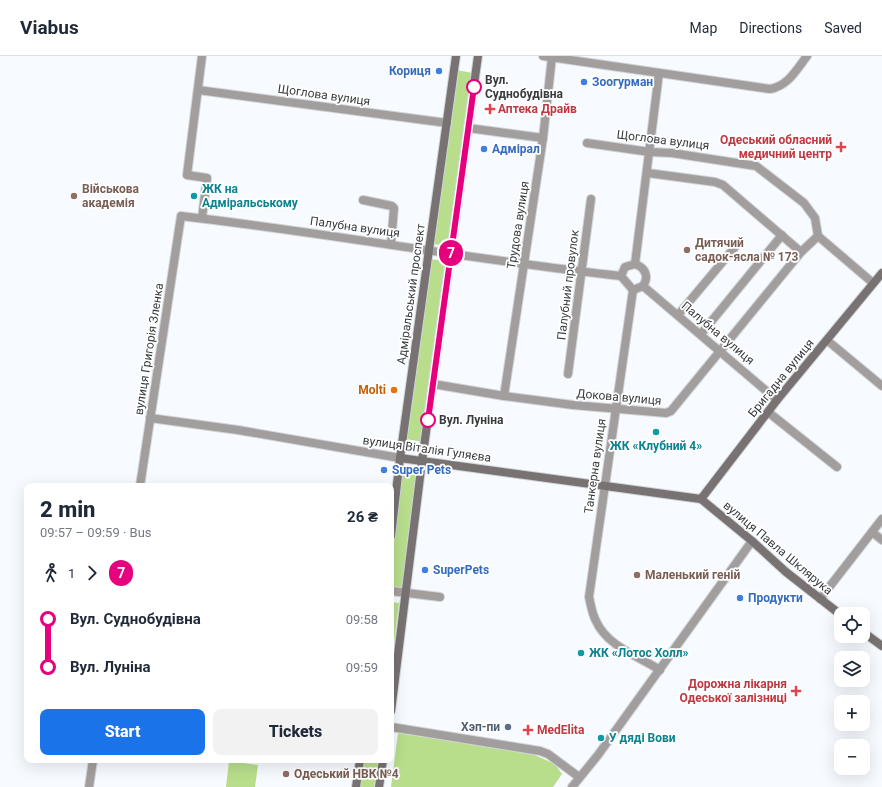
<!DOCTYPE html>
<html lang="en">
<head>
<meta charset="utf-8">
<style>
  body { margin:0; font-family:Roboto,sans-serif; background:#f2f2f3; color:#1f2937; height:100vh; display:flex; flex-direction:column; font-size:15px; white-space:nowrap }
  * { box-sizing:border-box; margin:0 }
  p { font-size:13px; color:#747a83 }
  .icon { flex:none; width:22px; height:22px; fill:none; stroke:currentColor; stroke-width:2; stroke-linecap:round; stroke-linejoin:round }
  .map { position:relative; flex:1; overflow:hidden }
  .details { position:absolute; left:24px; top:427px; width:370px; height:280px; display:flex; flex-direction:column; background:#fff; border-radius:8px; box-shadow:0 4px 16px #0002 }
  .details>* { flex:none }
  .badge { padding:0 8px; border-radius:13px; font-size:14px; line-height:26px }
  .buttons { position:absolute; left:834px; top:551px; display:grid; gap:8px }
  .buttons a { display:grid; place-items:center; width:36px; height:36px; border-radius:8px; background:#fff; box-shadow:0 4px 16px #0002; font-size:20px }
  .map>.badge { position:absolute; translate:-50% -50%; box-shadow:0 0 0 2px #fff }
  .legs { display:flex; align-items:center; gap:6px; height:44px; padding:0 16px; font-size:13px }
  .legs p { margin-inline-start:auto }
  .headline { display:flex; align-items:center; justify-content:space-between; height:68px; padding:0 16px }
  h1 { font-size:22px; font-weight:800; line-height:30px }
  .cta { display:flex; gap:8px; margin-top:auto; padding:8px 16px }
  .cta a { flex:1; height:46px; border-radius:8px; background:#1a73e8; color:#fff; font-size:16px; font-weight:800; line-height:46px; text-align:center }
  .cta a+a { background:#f2f2f3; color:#1f2937 }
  ul { padding:0 16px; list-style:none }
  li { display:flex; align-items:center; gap:14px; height:48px; font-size:15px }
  li i { display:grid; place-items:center; width:6px; height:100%; margin:0 5px; background:currentColor }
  li i::after { content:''; width:10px; height:10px; margin:-5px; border:3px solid; border-radius:50%; background:#fff }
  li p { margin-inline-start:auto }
  li:first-child i { background:linear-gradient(#0000 50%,currentColor 0) }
  li:last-child i { background:linear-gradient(currentColor 50%,#0000 0) }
  header { display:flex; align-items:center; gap:24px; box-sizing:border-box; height:56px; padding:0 20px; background:#fff; border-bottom:1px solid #e0e1e3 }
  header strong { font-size:19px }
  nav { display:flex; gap:22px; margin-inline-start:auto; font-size:14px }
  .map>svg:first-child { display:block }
  .green { fill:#b8de8c }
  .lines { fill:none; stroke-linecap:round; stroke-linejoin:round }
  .street-casing { stroke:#d1d5d8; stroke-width:10 }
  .secondary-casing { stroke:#d1d5d8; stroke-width:10 }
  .street { stroke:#a29e9e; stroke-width:8 }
  .secondary { stroke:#787272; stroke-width:8 }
  .line-1-casing { stroke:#fff; stroke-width:9 }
  .line-1 { stroke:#e6007e; stroke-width:6 }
  .shop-dot { fill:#3f7fe0; stroke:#fff; stroke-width:1.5 }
  .stop-1-dot { fill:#fff; stroke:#e6007e; stroke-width:2 }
  .health-dot { fill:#e0444e; stroke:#fff; stroke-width:1.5 }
  .education-dot { fill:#8d6e63; stroke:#fff; stroke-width:1.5 }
  .culture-dot { fill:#0f9aa8; stroke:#fff; stroke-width:1.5 }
  .food-dot { fill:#e8710a; stroke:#fff; stroke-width:1.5 }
  .service-dot { fill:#5c6f8a; stroke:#fff; stroke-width:1.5 }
  .labels { text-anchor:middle; stroke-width:3.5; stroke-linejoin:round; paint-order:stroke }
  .shop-label { font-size:12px; font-weight:bold; fill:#366cbe; stroke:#fff; text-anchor:start }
  .stop-label { font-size:12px; font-weight:bold; fill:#393c3e; stroke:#fff; text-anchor:start }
  .street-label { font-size:12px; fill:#393c3e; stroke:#fff }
  .health-label { font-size:12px; font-weight:bold; fill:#be3a42; stroke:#fff; text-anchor:start }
  .education-label { font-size:12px; font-weight:bold; fill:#785e54; stroke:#fff; text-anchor:start }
  .culture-label { font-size:12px; font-weight:bold; fill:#0d838f; stroke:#fff; text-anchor:start }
  .food-label { font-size:12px; font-weight:bold; fill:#c56008; stroke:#fff; text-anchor:end }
  .service-label { font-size:12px; font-weight:bold; fill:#4e5e75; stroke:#fff; text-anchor:end }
</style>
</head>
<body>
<header>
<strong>Viabus</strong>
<nav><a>Map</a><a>Directions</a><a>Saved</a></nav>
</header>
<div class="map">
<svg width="882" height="731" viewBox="0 0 882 731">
  <rect width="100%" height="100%" fill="#f7fbff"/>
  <!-- green -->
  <g class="green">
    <polygon points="456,14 473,17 449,190 432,188"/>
    <polygon points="430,203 447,205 423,386 406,383"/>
    <polygon points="401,416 417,419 402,532 391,531 391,486"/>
    <polygon points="391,546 399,547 391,610"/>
    <polygon points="398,677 530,697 555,708 562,718 553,731 391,731"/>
    <polygon points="361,704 378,704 374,731 358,731"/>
    <polygon points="229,705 258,709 255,731 226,731"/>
  </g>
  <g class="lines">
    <defs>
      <g id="street">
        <path d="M 543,0 L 770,33 C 788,30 797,13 807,0"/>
        <polyline points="198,34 447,67"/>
        <polyline points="468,72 543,82"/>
        <polyline points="587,87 650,96 672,97 756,110 804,147 815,162 818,180 873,227"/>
        <polyline points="648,117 715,126 723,129 801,196"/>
        <polyline points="363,144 392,150 394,152 391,188"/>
        <polyline points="202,162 207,122 187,119 202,0"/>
        <polyline points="635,208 659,17"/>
        <path d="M 635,208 C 646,212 649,221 643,230 L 633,234 L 621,220 L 625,211 Z"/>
        <polyline points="643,230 777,344"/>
        <path d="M 633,234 L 589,541 C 591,549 592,558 596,565 C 607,590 638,600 660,614"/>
        <polyline points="678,259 735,191"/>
        <polyline points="701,278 782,179"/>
        <polyline points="828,285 882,330"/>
        <polyline points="568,318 591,143"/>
        <polyline points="433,328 504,340 573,349 666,357 671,355 801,196 818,180"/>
        <polyline points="504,340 543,82 552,1"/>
        <polyline points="768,356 837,411"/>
        <polyline points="150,362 238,374 400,402"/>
        <path d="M 140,430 L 181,160 C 328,177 474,204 621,220"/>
        <polyline points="872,476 882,484"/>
        <polyline points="391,535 440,541"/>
        <polyline points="820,543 882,463"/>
        <polyline points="391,671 540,695 548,698 579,721"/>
        <polyline points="89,731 93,704"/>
        <polyline points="572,731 598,699 752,485"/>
      </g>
      <g id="secondary">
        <polyline points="400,402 701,443 752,485 786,516 841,559"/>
        <polyline points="701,443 777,344 882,217"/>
        <polyline points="391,480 400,402 456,0"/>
        <polyline points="863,576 882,590"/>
        <polyline points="391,655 422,405 478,0"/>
        <polyline points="356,731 360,704"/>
        <polyline points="379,731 383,704"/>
      </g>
    </defs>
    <!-- street casing -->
    <use href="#street" class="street-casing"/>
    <!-- secondary casing -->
    <use href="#secondary" class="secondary-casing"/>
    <!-- street -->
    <use href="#street" class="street"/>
    <!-- secondary -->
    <use href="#secondary" class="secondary"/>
  </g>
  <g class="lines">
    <defs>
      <polyline id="line-1" points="428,364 474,31"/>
    </defs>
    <!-- line-1 casing -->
    <use href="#line-1" class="line-1-casing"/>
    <!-- line-1 -->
    <use href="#line-1" class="line-1"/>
  </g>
  <!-- markers -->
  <g class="shop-dot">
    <circle cx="439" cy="15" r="4"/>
    <circle cx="584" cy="26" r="4"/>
    <circle cx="484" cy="93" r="4"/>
    <circle cx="384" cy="414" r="4"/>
    <circle cx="425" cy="514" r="4"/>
    <circle cx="740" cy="542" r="4"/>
  </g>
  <g class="stop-1-dot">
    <circle cx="474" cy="31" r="7"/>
    <circle cx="428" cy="364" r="7"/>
  </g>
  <g class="health-dot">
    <path d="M488 47h4v4h4v4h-4v4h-4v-4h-4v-4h4z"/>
    <path d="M839 85h4v4h4v4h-4v4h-4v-4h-4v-4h4z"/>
    <path d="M794 629h4v4h4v4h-4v4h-4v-4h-4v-4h4z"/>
    <path d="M526 668h4v4h4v4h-4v4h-4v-4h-4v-4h4z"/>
  </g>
  <g class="education-dot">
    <circle cx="74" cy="140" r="4"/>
    <circle cx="687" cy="194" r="4"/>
    <circle cx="637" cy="519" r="4"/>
    <circle cx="286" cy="718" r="4"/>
  </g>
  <g class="culture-dot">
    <circle cx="194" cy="140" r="4"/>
    <circle cx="656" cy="376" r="4"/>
    <circle cx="581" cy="597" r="4"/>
    <circle cx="601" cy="682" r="4"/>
  </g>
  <circle class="food-dot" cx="394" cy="334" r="4"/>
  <circle class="service-dot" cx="508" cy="671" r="4"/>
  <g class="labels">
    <!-- shop labels -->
    <g class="shop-label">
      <text x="431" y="19" text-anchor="end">Кориця</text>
      <text x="592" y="30">Зоогурман</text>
      <text x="492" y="97">Адмірал</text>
      <text x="392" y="418">Super Pets</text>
      <text x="433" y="518">SuperPets</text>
      <text x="748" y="546">Продукти</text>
    </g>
    <!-- stop labels -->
    <g class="stop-label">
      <text x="485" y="28">Вул.<tspan x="485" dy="14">Суднобудівна</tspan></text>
      <text x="439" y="368">Вул. Луніна</text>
    </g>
    <!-- street labels -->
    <g class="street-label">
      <text transform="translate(324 39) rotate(8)" y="4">Щоглова вулиця</text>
      <text transform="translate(663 84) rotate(7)" y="4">Щоглова вулиця</text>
      <text transform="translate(518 169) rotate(-81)" y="4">Трудова вулиця</text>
      <text transform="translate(355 171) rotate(8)" y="4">Палубна вулиця</text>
      <text transform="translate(568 229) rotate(-83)" y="4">Палубний провулок</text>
      <text transform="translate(411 238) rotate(-82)" y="4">Адміральський проспект</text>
      <text transform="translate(718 277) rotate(40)" y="4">Палубна вулиця</text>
      <text transform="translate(149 293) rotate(-81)" y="4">вулиця Григорія Зленка</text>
      <text transform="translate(781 322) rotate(-51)" y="4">Бригадна вулиця</text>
      <text transform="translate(619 341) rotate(5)" y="4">Докова вулиця</text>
      <text transform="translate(427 393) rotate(8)" y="4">вулиця Віталія Гуляєва</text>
      <text transform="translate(595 410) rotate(-82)" y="4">Танкерна вулиця</text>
      <text transform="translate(778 492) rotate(40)" y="4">вулиця Павла Шклярука</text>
    </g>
    <!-- health labels -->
    <g class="health-label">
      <text x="498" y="57">Аптека Драйв</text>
      <text x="832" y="88" text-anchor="end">Одеський обласний<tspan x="832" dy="14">медичний центр</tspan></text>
      <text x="787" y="632" text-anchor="end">Дорожна лікарня<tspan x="787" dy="14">Одеської залізниці</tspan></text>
      <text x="537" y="678">MedElita</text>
    </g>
    <!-- education labels -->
    <g class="education-label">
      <text x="82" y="137">Військова<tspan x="82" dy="14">академія</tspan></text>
      <text x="695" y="191">Дитячий<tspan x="695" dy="14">садок-ясла № 173</tspan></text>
      <text x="645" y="523">Маленький геній</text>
      <text x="294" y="722">Одеський НВК №4</text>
    </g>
    <!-- culture labels -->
    <g class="culture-label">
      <text x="202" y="137">ЖК на<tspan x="202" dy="14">Адміральському</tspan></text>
      <text x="656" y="394" text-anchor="middle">ЖК «Клубний 4»</text>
      <text x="589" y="601">ЖК «Лотос Холл»</text>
      <text x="609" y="686">У дяді Вови</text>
    </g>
    <!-- food labels -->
    <g class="food-label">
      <text x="386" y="338">Molti</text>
    </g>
    <!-- service labels -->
    <g class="service-label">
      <text x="500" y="675">Хэп-пи</text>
    </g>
  </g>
</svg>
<div class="buttons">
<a><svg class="icon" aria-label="locate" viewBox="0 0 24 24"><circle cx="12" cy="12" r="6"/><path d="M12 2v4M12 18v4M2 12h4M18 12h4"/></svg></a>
<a><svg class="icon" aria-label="layers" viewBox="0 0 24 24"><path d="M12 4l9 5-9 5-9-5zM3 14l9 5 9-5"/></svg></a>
<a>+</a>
<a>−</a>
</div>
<b class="badge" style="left:451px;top:197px;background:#e6007e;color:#fff">7</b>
<section class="details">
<div class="headline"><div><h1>2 min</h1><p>09:57 – 09:59 · Bus</p></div><b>26 ₴</b></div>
<div class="legs"><svg class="icon" aria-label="walk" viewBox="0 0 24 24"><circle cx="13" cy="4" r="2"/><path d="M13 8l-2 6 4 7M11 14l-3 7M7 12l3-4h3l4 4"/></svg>1<svg class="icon" aria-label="forward" viewBox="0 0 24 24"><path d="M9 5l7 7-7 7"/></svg><b class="badge" style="background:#e6007e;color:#fff">7</b></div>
<ul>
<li><i style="color:#e6007e"></i><b>Вул. Суднобудівна</b><p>09:58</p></li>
<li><i style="color:#e6007e"></i><b>Вул. Луніна</b><p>09:59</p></li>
</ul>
<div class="cta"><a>Start</a><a>Tickets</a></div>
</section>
</div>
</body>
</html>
